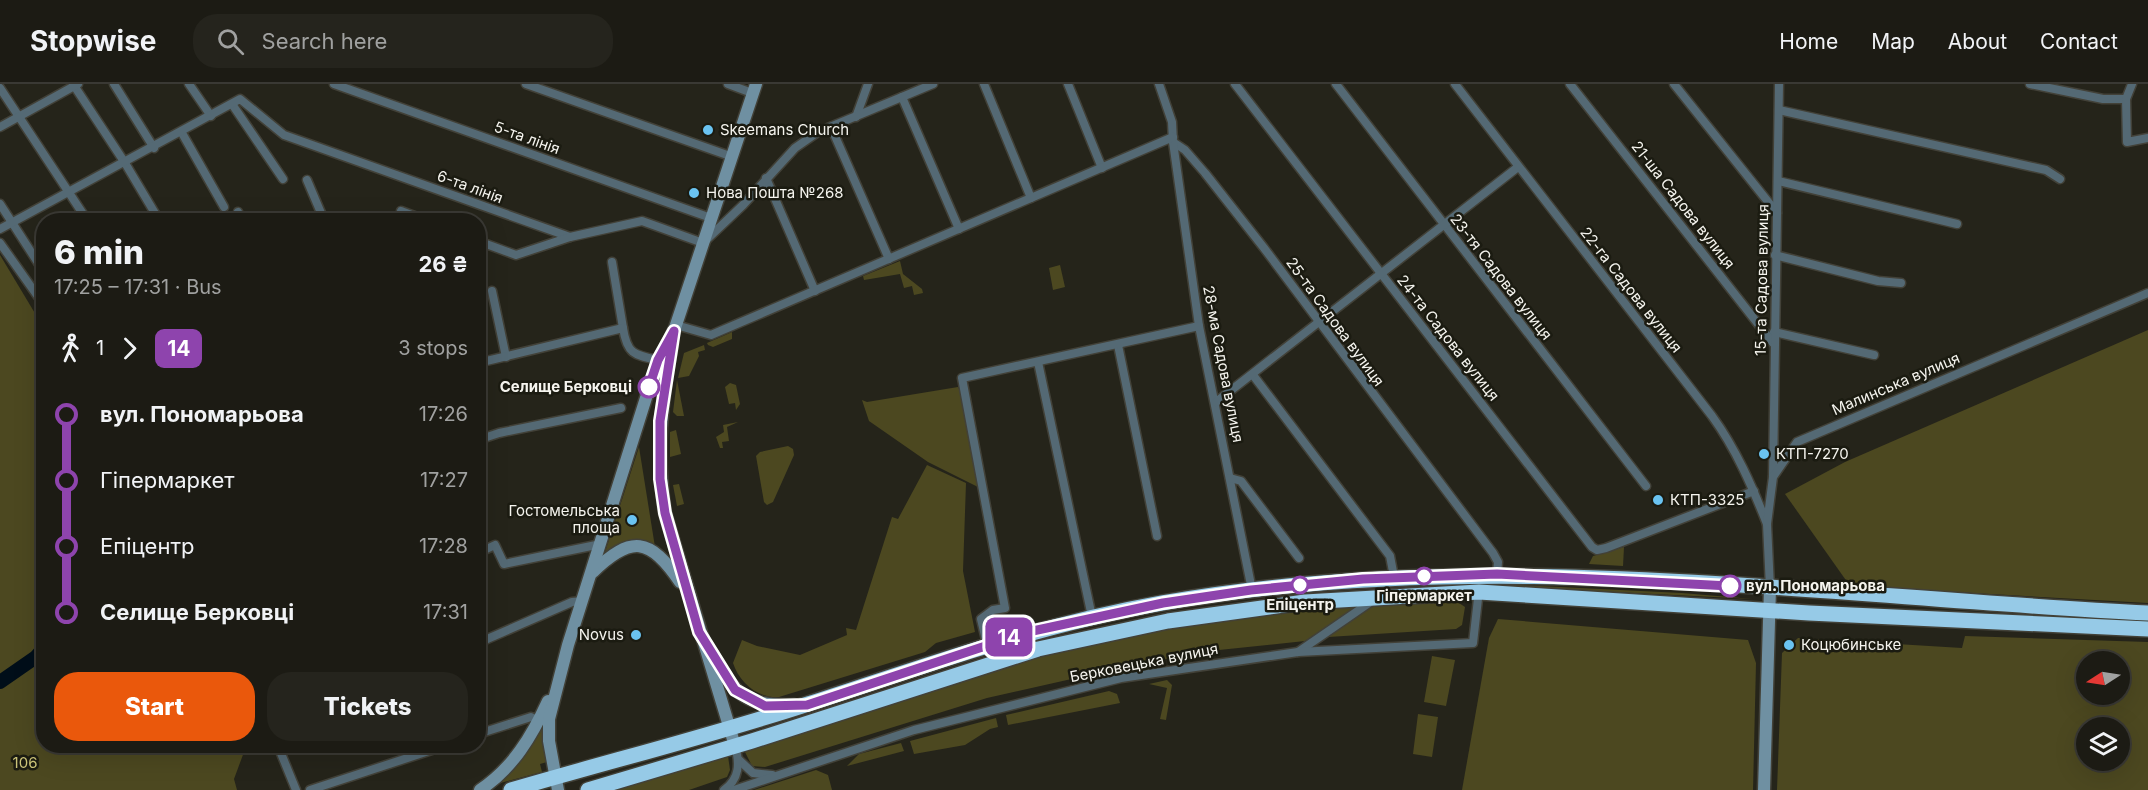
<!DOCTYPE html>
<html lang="en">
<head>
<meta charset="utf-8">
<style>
  body { margin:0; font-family:Inter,sans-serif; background:#25241d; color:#f1f3f6; height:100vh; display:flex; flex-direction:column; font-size:22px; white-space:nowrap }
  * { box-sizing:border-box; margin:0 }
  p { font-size:20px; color:#a0a1a0 }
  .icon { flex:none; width:33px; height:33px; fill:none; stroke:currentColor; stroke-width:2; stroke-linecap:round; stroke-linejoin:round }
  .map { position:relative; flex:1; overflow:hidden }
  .panel { position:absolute; left:36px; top:129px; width:450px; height:540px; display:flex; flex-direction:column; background:#1c1b14; border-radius:24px; box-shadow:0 6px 24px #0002,0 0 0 2px #3a3934 }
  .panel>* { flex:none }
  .badge { padding:0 12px; border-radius:9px; font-size:21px; line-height:39px }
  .needle { width:39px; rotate:258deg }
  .controls { position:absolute; left:2076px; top:567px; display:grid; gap:12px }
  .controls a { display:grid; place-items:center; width:54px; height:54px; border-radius:50%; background:#1c1b14; box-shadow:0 6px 24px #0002,0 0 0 2px #3a3934; font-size:30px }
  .map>.badge { position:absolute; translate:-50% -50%; box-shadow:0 0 0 3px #fff }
  .legs { display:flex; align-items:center; gap:9px; height:66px; padding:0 18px; font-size:20px }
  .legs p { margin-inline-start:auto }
  .summary { display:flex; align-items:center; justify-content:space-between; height:102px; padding:0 18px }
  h1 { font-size:33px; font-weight:800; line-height:45px }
  .button { display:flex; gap:12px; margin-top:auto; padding:12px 18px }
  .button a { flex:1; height:69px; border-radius:24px; background:#ea580c; color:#fff; font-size:24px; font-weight:800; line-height:69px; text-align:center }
  .button a+a { background:#25241d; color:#f1f3f6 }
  ul { padding:0 18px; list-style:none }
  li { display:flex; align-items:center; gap:21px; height:66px; font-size:22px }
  li i { display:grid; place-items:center; width:9px; height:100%; margin:0 8px; background:currentColor }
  li i::after { content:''; width:15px; height:15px; margin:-8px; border:4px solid; border-radius:50%; background:#1c1b14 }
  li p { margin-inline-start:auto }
  li:first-child i { background:linear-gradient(#0000 50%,currentColor 0) }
  li:last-child i { background:linear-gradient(currentColor 50%,#0000 0) }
  header { display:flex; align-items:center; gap:36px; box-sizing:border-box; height:84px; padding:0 30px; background:#1c1b14; border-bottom:2px solid #3a3934 }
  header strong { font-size:28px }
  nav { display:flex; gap:33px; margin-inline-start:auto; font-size:21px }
  .search { width:420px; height:54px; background:#25241d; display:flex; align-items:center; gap:15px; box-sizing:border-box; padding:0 21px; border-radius:24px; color:#a0a1a0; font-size:22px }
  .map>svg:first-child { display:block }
  .green { fill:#4c4820; fill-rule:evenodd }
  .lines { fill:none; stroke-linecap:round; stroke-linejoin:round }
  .river { stroke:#000e19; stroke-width:14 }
  .street-casing { stroke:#424138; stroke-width:11 }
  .secondary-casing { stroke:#424138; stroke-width:15 }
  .highway-casing { stroke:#424138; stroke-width:18 }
  .street { stroke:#546974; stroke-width:8 }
  .secondary { stroke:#6f90a2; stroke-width:12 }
  .highway { stroke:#96cae7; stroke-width:15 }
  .line-1-casing { stroke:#fff; stroke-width:14 }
  .line-1 { stroke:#8e44ad; stroke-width:9 }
  .poi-dot { fill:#6ac3f1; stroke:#1b1b11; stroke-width:2 }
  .stop-1-dot { fill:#fff; stroke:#8e44ad; stroke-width:3 }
  .labels { text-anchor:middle; stroke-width:5; stroke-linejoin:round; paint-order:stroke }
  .poi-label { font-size:15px; fill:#f5f4ee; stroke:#1b1b11; text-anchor:start }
  .street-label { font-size:15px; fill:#f5f4ee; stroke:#1b1b11 }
  .stop-label { font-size:15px; font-weight:bold; fill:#f5f4ee; stroke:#1b1b11 }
  .park-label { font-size:15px; fill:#cdc579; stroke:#1b1b11 }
</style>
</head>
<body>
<header>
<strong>Stopwise</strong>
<div class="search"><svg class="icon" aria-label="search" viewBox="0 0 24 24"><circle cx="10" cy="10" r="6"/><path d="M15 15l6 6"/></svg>Search here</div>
<nav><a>Home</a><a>Map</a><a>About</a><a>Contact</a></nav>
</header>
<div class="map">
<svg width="2148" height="706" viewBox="0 0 2148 706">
  <rect width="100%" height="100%" fill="#25241a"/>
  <!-- green -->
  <g class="green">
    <polygon points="0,171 39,236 43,238 44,662 258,662 244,668 234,695 237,706 0,706"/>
    <polygon points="900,177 903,190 922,205 923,209 914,211 912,202 904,204 900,190 864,196 863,192"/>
    <polygon points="1060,181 1065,203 1053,206 1049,184"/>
    <polygon points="2148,246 2148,519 1850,502 1785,410 1845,378"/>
    <polygon points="732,248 732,255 713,263 708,261 707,259"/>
    <polygon points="704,261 705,266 698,268 699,272 689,292 678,294 684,269"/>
    <polygon points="677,296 684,332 677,332 673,328"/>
    <polygon points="730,299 736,301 740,320 736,326 735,319 729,320 725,303"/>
    <polygon points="958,303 961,309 982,405 928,378 869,337 862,316 867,318"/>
    <polygon points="738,338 727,343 729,357 722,358 723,364 720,364 716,353 724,348 723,341"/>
    <polygon points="676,346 681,370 670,373 670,348"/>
    <polygon points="788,362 793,365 794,371 773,418 767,421 764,418 756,372 760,368"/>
    <polygon points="639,363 655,463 607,469 605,468"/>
    <path d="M 927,381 L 966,399 L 963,487 L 975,548 L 936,559 L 925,568 L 779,613 C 758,615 739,598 733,579 L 742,556 L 757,562 L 800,571 L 847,551 L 846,544 L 856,546 L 892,433 L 898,435 Z"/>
    <polygon points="679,400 684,420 677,422 673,401"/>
    <polygon points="1624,463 1623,482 1589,480 1593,472"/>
    <polygon points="1498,500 1682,509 1753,515 1493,502"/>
    <polygon points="1456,517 1465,523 1462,541 1456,545 1328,553 1377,519"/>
    <path d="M 1362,519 L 1305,557 L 1219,566 L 1138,580 L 987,614 L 765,683 L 752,682 L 744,666 C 869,626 994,579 1123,552 C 1202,536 1282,528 1362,519 Z"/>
    <polygon points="1498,535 1748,556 1756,579 1753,706 1462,706 1489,554"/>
    <path d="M 1965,552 L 2148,558 L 2148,706 L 1777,706 L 1782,569 L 1798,554 L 1962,564 ZM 2086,578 L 2120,578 L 2120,610 L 2086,610 ZM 2086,644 L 2120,644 L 2120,676 L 2086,676 Z"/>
    <polygon points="1432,572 1455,576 1446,622 1424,618"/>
    <polygon points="1167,596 1172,601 1166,636 1160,635 1167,604 1149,600"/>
    <polygon points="1109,607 1117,610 1120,619 1008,641 1006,631"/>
    <polygon points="1418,630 1438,633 1432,673 1413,670"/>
    <polygon points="996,634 998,643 990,645 965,661 914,670 910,657"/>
    <polygon points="543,640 547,678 540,680 542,688 500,699 524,672"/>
    <polygon points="901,659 904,667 847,682 859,670"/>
    <polygon points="728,672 730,686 727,693 689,706 604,706"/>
    <polygon points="816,686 828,691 832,706 754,706"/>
  </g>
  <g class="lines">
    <!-- river -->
    <polyline class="river" points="0,598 36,573 44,564"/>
    <defs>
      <g id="street">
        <polyline points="73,0 125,79 159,136"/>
        <polyline points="114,0 154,64"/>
        <polyline points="189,0 211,32"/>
        <polyline points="334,0 711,134"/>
        <polyline points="526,0 730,72"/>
        <polyline points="728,0 752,9"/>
        <polyline points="984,0 1031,114"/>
        <polyline points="1068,0 1102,84"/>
        <polyline points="1159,0 1172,38 1173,58 1185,66 1205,89 1264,164 1493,469 1498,478 1497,490"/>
        <polyline points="1235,0 1592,463 1597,466 1606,464 1754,407"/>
        <polyline points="1336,0 1646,402"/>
        <path d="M 1455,0 L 1712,332 C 1736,365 1752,402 1767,440"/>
        <polyline points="1570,0 1773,259"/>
        <polyline points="1674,0 1777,129"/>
        <polyline points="2030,0 2103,15 2126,15"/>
        <polyline points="2132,0 2126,15 2127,58 2148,54"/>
        <polyline points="0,4 87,136"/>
        <polyline points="902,13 959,145"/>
        <polyline points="232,20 283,95"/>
        <polyline points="1779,26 2046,86 2060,95"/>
        <polyline points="856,33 868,0"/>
        <polyline points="0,43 78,0"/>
        <polyline points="831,43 889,175"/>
        <polyline points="182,49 224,123"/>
        <polyline points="1173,58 1199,242 1252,506"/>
        <polyline points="766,94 815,207"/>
        <polyline points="307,96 324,136"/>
        <polyline points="1778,97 1957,140"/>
        <polyline points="0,120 44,188"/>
        <polyline points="401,127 425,136"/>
        <polyline points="238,128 241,136"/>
        <polyline points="0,145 240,15 284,51 570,153"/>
        <polyline points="478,157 516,171 570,153 642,137 703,159 743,121 795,64 818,48 933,0"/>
        <polyline points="0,159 44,221"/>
        <polyline points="1775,171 1878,197 1901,199"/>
        <polyline points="612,178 623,244"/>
        <polyline points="492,207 506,273"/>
        <polyline points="676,241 711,251 1173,53"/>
        <polyline points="1774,248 1874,271"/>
        <polyline points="1118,261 1157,452"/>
        <polyline points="1038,278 1092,533"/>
        <path d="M 478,279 L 623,244 C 627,270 634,271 658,276"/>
        <polyline points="1253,291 1390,472 1394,493"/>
        <polyline points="1216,318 1518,83"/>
        <polyline points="478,356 499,349 621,324"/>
        <polyline points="1773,392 1779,0"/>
        <polyline points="1230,394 1241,397 1299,474"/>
        <polyline points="478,469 495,461 504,480 601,460"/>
        <polyline points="1770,504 1767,440 1773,393 1797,358 2148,209"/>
        <polyline points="478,559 572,518 583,517"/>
        <polyline points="987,560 981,535 993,526 1005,524 962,294 1199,242"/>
        <polyline points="1298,568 1372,517"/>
        <polyline points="478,650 531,633 539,637"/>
        <polyline points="278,662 296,706"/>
        <polyline points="739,676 753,689 772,691"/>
        <polyline points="310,706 444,662"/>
        <path d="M 724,706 C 740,695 740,679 735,662"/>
        <polyline points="734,706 914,646 1121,594 1298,568 1473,559 1479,506"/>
      </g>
      <g id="secondary">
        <path d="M 672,260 C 661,317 656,371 665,429 L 735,662"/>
        <path d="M 593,488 C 631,451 650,453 680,498"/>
        <path d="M 712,570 C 734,610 746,623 794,621"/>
        <path d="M 480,706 C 513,684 532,652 548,617"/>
        <polyline points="558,706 549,657 549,635 568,561 651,298 675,244 756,0"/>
        <polyline points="1764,706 1770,504"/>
      </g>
      <g id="highway">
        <path d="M 511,706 C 610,677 710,652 808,620 C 928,581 1038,541 1162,519 C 1489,461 1820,513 2148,529"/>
        <polyline points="588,706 752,657 1038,565 1168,537 1305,518 1479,508 1809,529 2148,545"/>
      </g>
    </defs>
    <!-- street casing -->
    <use href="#street" class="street-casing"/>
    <!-- secondary casing -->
    <use href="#secondary" class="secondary-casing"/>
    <!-- highway casing -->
    <use href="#highway" class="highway-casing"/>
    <!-- street -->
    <use href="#street" class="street"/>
    <!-- secondary -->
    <use href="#secondary" class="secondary"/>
    <!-- highway -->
    <use href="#highway" class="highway"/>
  </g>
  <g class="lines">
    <defs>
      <polyline id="line-1" points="649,303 658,276 674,247 660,337 660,395 665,429 699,548 735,606 765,622 807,621 1028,548 1163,519 1251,506 1363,495 1497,490 1730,502"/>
    </defs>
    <!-- line-1 casing -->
    <use href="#line-1" class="line-1-casing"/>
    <!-- line-1 -->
    <use href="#line-1" class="line-1"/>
  </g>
  <!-- markers -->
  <g class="poi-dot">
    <circle cx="708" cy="46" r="6"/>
    <circle cx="694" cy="109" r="6"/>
    <circle cx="1764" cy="370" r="6"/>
    <circle cx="1658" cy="416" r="6"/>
    <circle cx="632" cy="436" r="6"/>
    <circle cx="636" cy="551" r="6"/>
    <circle cx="1789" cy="561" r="6"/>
  </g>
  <g class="stop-1-dot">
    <circle cx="649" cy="303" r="10"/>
    <circle cx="1424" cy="492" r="8"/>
    <circle cx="1300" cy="501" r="8"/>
    <circle cx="1730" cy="502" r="10"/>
  </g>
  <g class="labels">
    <!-- poi labels -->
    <g class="poi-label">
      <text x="720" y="51">Skeemans Church</text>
      <text x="706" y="114">Нова Пошта №268</text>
      <text x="1776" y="375">КТП-7270</text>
      <text x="1670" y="421">КТП-3325</text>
      <text x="620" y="432" text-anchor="end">Гостомельська<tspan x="620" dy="17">площа</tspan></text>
      <text x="624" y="556" text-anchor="end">Novus</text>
      <text x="1801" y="566">Коцюбинське</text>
    </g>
    <!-- street labels -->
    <g class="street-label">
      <text transform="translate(527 54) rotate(20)" y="5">5-та лінія</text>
      <text transform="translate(470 103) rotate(20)" y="5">6-та лінія</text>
      <text transform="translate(1683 121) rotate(52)" y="5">21-ша Садова вулиця</text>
      <text transform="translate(1501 193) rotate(52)" y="5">23-тя Садова вулиця</text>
      <text transform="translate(1762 196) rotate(-89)" y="5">15-та Садова вулиця</text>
      <text transform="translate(1631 206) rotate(52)" y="5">22-га Садова вулиця</text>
      <text transform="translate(1335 238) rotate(54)" y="5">25-та Садова вулиця</text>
      <text transform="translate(1448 254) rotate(52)" y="5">24-та Садова вулиця</text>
      <text transform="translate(1223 280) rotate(79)" y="5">28-ма Садова вулиця</text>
      <text transform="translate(1896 300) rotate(-23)" y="5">Малинська вулиця</text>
      <text transform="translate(1144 579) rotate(-11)" y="5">Берковецька вулиця</text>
    </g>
    <!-- stop labels -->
    <g class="stop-label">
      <text x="632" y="308" text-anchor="end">Селище Берковці</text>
      <text x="1746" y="507" text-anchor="start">вул. Пономарьова</text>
      <text x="1424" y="517">Гіпермаркет</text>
      <text x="1300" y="526">Епіцентр</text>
    </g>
    <!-- park labels -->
    <g class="park-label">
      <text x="25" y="684">106</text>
    </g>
  </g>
</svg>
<div class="controls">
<a><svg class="needle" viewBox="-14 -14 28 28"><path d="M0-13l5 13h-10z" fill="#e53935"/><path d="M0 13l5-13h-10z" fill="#a0a1a0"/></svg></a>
<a><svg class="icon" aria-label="layers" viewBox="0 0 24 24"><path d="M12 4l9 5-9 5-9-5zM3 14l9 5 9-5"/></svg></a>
</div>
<b class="badge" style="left:1009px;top:553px;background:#8e44ad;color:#fff">14</b>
<section class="panel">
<div class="summary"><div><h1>6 min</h1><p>17:25 – 17:31 · Bus</p></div><b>26 ₴</b></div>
<div class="legs"><svg class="icon" aria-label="walk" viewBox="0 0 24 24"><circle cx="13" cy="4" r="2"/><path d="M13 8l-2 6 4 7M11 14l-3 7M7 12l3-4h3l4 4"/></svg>1<svg class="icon" aria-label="forward" viewBox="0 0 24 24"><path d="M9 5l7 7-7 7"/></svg><b class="badge" style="background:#8e44ad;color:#fff">14</b><p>3 stops</p></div>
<ul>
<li><i style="color:#8e44ad"></i><b>вул. Пономарьова</b><p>17:26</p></li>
<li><i style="color:#8e44ad"></i><span>Гіпермаркет</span><p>17:27</p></li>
<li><i style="color:#8e44ad"></i><span>Епіцентр</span><p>17:28</p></li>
<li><i style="color:#8e44ad"></i><b>Селище Берковці</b><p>17:31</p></li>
</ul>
<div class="button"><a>Start</a><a>Tickets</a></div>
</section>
</div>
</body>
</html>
